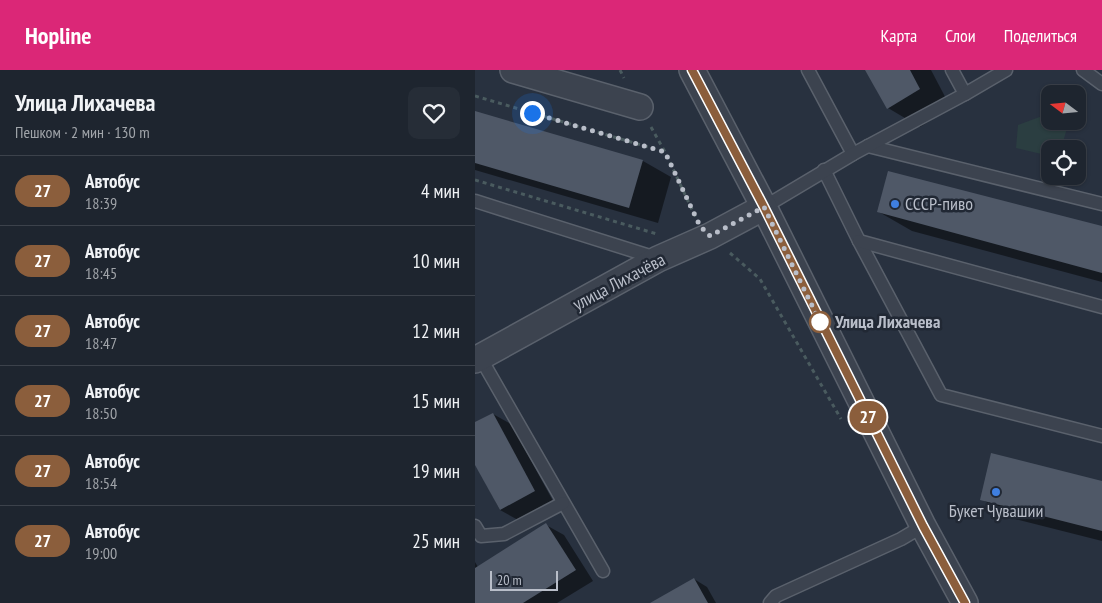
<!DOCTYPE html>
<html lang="ru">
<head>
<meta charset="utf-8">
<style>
  body { margin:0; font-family:"PT Sans Narrow",sans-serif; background:#262d37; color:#f1f3f6; height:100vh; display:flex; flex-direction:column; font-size:19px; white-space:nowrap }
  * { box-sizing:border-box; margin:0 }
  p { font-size:16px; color:#a1a5aa }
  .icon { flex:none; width:28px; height:28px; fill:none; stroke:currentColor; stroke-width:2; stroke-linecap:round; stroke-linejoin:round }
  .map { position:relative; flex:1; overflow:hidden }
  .drawer { display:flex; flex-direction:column; background:#1e252f; width:475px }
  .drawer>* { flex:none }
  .badge { padding:0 10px; border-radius:16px; font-size:18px; line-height:32px }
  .needle { width:32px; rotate:286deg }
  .fabs { position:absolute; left:566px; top:15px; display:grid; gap:10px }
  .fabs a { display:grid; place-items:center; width:45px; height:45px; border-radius:10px; background:#1e252f; box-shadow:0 1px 4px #0004,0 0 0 1px #3c424b; font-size:25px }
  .scale { position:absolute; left:15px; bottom:12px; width:68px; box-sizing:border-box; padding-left:5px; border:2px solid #b9bec9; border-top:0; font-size:14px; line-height:18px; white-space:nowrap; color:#b9bec9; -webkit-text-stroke:4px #212834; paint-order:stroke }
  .you { position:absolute; width:25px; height:25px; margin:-12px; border:4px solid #fff; border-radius:50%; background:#1a73e8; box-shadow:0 0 0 8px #1a73e833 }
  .map>.badge { position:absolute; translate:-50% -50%; box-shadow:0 0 0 2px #fff }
  .round { display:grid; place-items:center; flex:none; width:52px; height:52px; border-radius:10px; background:#262d37 }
  .headline { display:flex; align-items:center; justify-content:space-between; height:85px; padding:0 15px }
  h1 { font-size:24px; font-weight:700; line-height:38px }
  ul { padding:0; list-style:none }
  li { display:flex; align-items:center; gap:15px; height:70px; padding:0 15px; border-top:1px solid #3c424b }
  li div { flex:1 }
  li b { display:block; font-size:19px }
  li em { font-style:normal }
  li .badge { min-width:55px; font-weight:700; text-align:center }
  header { display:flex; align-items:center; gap:30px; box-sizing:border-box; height:70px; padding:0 25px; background:#db2777; color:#fff }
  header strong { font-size:24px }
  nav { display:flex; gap:28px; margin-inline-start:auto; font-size:18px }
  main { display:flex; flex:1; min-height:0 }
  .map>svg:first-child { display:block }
  .green { fill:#2b3e41 }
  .shadow { fill:#0007 }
  .building { fill:#4f5867 }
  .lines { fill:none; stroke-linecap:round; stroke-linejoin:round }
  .lane-casing { stroke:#5a616c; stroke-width:15 }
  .street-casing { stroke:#5a616c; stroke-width:28 }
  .path { stroke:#4a5b5f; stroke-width:3; stroke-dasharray:4 4; stroke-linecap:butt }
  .lane { stroke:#3c434f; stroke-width:12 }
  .street { stroke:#3c434f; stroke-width:25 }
  .line-casing { stroke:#fff; stroke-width:11 }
  .line { stroke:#8b5e3c; stroke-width:8 }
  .walk { stroke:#b9bec9; stroke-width:5; stroke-dasharray:0 9 }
  .shop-dot { fill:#3f7fe0; stroke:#212834; stroke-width:2 }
  .stop-dot { fill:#fff; stroke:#8b5e3c; stroke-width:2.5 }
  .labels { text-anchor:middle; stroke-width:5; stroke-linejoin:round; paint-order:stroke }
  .poi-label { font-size:18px; fill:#b9bec9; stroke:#212834; text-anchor:start }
  .street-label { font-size:18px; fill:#b9bec9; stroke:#212834 }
  .stop-label { font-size:18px; font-weight:bold; fill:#b9bec9; stroke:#212834; text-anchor:start }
</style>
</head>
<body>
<header>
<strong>Hopline</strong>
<nav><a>Карта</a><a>Слои</a><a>Поделиться</a></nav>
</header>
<main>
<section class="drawer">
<div class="headline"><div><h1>Улица Лихачева</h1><p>Пешком · 2 мин · 130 m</p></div><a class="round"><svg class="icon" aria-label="heart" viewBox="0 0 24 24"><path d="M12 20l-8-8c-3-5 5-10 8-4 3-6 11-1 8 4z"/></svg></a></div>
<ul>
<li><span class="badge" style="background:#8b5e3c;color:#fff">27</span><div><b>Автобус</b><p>18:39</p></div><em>4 мин</em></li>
<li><span class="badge" style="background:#8b5e3c;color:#fff">27</span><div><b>Автобус</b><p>18:45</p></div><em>10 мин</em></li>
<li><span class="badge" style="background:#8b5e3c;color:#fff">27</span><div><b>Автобус</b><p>18:47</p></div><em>12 мин</em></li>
<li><span class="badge" style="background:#8b5e3c;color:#fff">27</span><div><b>Автобус</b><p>18:50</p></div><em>15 мин</em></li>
<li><span class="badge" style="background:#8b5e3c;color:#fff">27</span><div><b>Автобус</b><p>18:54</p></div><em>19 мин</em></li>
<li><span class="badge" style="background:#8b5e3c;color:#fff">27</span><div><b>Автобус</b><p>19:00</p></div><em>25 мин</em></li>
</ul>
</section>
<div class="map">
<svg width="627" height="533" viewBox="0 0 627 533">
  <rect width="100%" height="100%" fill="#28313f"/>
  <!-- green -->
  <polygon class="green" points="570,45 575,46 575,51 594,51 586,79 575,79 575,86 541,78 543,55"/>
  <!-- shadow -->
  <g class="shadow">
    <polygon points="392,0 456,0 476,38 445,57 413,38"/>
    <polygon points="0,43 168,91 196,107 183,153 0,100"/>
    <polygon points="404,142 627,157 627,212 437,161"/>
    <polygon points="18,344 36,354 78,431 43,450 25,440 0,393 0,354"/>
    <polygon points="627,413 627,471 540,449 506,429"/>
    <polygon points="71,455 89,465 118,511 82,533 0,533 0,492 3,497"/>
    <polygon points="219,509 232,517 241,533 178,533"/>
  </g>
  <!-- building -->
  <g class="building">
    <polygon points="390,0 435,0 445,19 412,39"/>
    <polygon points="0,41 168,90 154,138 0,93"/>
    <polygon points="413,101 627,156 627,203 402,142"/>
    <polygon points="18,343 60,421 25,440 0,395 0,352"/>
    <polygon points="516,383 627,411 627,461 505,430"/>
    <polygon points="71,453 101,500 48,533 0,533 0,498"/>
    <polygon points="219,508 233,533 175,533"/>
  </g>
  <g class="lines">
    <defs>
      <g id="lane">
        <polyline points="333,0 378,84"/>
        <polyline points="477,0 490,24"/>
        <polyline points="608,0 627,14"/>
        <polyline points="393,76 627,134"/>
        <polyline points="349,100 384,171 466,325 627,366"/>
        <polyline points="0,131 181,188"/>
        <polyline points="289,137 378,84 490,24 531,0"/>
        <polyline points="384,171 627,237"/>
        <polyline points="5,287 128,501"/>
        <polyline points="0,456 6,466 29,464 88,433"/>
        <polyline points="295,533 301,526 426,469 448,456"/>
      </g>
      <g id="street">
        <polyline points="38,0 165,37"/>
        <polyline points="217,0 289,137 448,456 490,533"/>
        <polyline points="0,290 183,189 235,166 289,137"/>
      </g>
    </defs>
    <!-- lane casing -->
    <use href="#lane" class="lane-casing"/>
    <!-- street casing -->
    <use href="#street" class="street-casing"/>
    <!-- path -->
    <g class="path">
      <polyline points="145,0 149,8"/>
      <polyline points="0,26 190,82"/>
      <polyline points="176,57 190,82 221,148"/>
      <polyline points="0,110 182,164"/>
      <polyline points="255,183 285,209 366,349"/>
    </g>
    <!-- lane -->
    <use href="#lane" class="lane"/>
    <!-- street -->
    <use href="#street" class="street"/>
  </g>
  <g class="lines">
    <defs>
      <polyline id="line" points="217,0 289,137 448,456 490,533"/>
    </defs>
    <!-- line casing -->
    <use href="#line" class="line-casing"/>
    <!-- line -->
    <use href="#line" class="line"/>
    <!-- walk -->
    <polyline class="walk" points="57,43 190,82 225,156 235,166 289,137 345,252"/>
  </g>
  <!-- markers -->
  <g class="shop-dot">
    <circle cx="420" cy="134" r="5"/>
    <circle cx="521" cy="422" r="5"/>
  </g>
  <circle class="stop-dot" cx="345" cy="252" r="10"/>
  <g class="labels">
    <!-- poi labels -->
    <g class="poi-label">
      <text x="430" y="140">СССР-пиво</text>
      <text x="521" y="447" text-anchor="middle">Букет Чувашии</text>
    </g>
    <!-- street labels -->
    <g class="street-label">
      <text transform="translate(144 212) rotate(-28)" y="6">улица Лихачёва</text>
    </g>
    <!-- stop labels -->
    <g class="stop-label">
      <text x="360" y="258">Улица Лихачева</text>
    </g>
  </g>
</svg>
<div class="fabs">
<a><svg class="needle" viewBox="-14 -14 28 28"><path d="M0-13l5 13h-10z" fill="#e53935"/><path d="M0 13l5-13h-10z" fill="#a1a5aa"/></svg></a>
<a><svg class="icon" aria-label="locate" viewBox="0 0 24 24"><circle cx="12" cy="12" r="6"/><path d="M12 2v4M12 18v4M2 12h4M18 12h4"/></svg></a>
</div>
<div class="scale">20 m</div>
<div class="you" style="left:57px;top:43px"></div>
<b class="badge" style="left:393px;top:347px;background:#8b5e3c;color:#fff">27</b>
</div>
</main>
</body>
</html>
